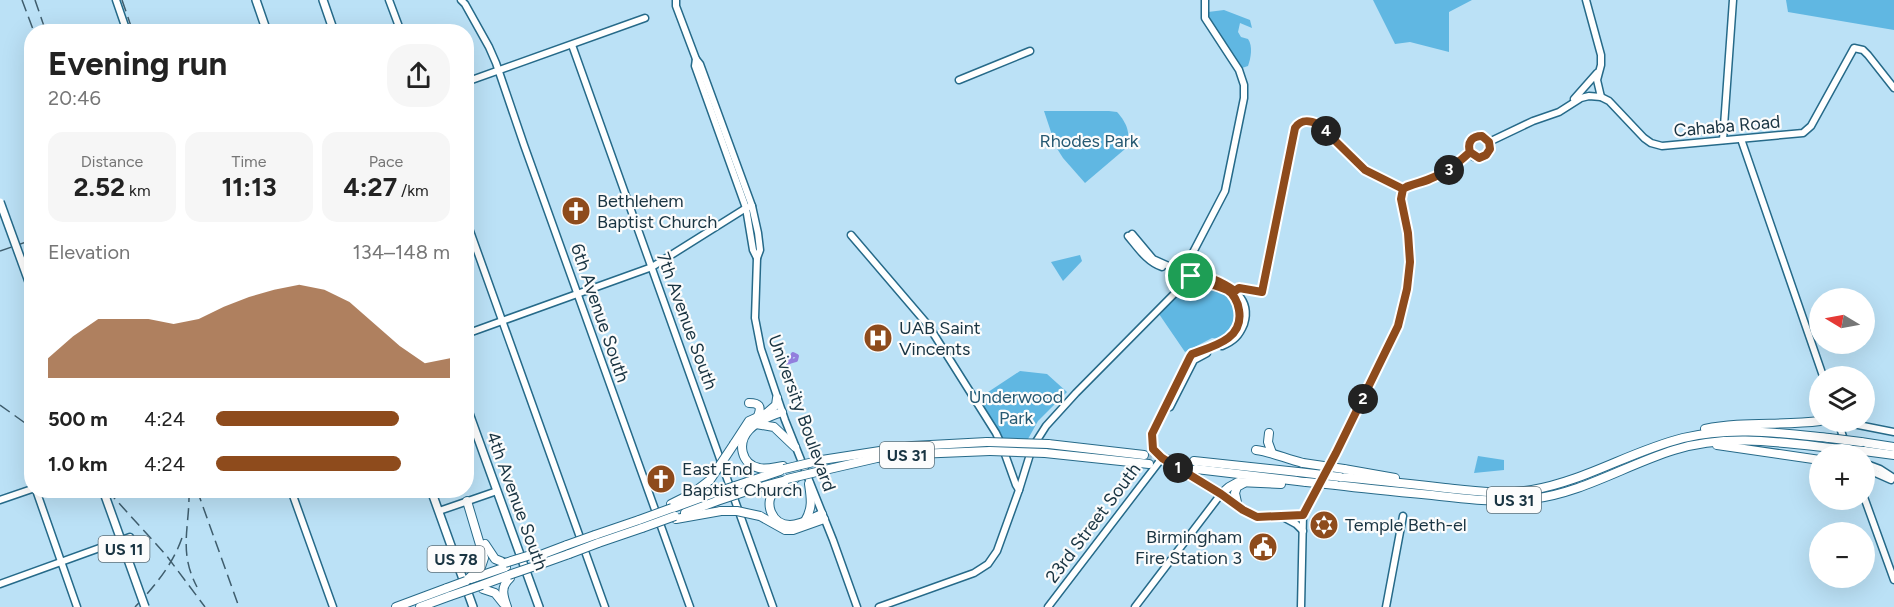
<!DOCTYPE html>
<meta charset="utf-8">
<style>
body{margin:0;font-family:Figtree,sans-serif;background:#f6f6f6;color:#222;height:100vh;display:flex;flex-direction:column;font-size:22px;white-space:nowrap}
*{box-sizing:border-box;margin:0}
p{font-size:20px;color:#767676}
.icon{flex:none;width:33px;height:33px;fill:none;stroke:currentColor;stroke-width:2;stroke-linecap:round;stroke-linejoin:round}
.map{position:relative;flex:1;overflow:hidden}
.side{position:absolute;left:24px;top:24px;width:450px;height:474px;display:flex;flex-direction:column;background:#fff;border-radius:24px;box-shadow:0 6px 24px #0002}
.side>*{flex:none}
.needle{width:39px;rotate:280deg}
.tools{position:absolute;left:1809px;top:288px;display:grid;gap:12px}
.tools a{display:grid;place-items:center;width:66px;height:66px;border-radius:50%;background:#fff;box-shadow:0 6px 24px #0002;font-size:30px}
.pin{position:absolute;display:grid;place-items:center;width:51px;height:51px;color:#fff;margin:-26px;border:3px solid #fff;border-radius:50%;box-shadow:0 2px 6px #0007}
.km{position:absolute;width:30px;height:30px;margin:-15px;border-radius:50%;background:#222;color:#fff;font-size:16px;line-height:30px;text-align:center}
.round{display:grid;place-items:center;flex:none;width:63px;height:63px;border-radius:24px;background:#f6f6f6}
.head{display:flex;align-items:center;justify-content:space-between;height:102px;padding:0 24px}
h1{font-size:33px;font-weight:700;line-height:45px}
.figures{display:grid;grid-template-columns:repeat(3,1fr);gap:9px;height:102px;padding:6px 24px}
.figures div{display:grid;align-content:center;border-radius:15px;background:#f6f6f6;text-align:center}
.figures b{font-size:26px;font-weight:700}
.figures small{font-size:16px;font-weight:400}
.figures p{font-size:16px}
.chart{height:168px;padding:12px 24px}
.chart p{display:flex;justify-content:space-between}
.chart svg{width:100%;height:108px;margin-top:6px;fill:#8e4b1c;opacity:.7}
ul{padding:0 24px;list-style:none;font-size:20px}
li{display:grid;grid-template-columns:96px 72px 1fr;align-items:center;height:45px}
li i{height:15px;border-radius:8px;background:#8e4b1c}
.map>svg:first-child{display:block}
.green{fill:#60b7e2}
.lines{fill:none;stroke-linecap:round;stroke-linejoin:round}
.canal{stroke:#927edd;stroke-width:4}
.highway-tunnel{stroke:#9bbed2;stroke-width:8;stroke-dasharray:8 4;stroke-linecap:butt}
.secondary-casing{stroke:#266a89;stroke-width:9}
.primary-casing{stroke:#266a89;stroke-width:10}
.highway-casing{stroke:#266a89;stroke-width:10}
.secondary{stroke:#fff;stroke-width:6}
.primary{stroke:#fff;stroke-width:7}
.highway{stroke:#fff;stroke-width:8}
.rail{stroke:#3f5d6d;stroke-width:1.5;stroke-dasharray:12 6;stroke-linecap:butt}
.primary-bridge-casing{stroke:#266a89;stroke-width:10;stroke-linecap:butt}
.highway-bridge-casing{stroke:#266a89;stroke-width:10;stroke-linecap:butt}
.primary-bridge{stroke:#fff;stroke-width:7}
.highway-bridge{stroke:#fff;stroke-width:8}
.route-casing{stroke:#fff;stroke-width:12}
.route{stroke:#8e4b1c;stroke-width:8}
.labels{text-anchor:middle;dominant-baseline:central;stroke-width:4.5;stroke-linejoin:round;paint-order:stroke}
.shield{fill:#fcfcfc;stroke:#5d707a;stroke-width:1.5}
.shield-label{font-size:16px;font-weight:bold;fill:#193442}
.street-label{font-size:18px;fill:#193442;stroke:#fcfcfc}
.park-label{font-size:18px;fill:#275a73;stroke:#fcfcfc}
.poi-label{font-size:18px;fill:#193442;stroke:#fcfcfc;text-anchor:start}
</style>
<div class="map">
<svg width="1894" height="607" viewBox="0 0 1894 607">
<rect width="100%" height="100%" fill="#bbe1f6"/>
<g class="green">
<path d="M1373 0H1472L1449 12V52L1410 42 1395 44Z"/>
<path d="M1786 0H1894V30L1788 12Z"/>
<path d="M1224 10 1250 20 1252 28 1240 23 1238 32 1241 37 1248 39C1253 46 1251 58 1248 66L1239 69 1211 24 1208 12Z"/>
<path d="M1044 111H1109L1117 112C1127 123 1132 135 1125 149L1085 183 1063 158 1056 147Z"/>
<path d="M1080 255 1082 261 1063 281 1051 262Z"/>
<path d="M1188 280C1220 293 1254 294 1228 337L1220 339 1212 338 1185 352 1159 314Z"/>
<path d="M1020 371 1047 374 1067 392 1038 421 1028 439 1002 438 979 398Z"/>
<path d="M1478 456 1504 460V470L1474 473Z"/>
</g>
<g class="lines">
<path class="canal" d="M780 360C786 366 790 361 796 360L797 356 793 354 789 361 781 359"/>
<g class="highway-tunnel">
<path d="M1144 455 1194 461"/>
<path d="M1151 464 1196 469"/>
</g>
<g class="secondary-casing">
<g id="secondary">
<path d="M116 0 127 32"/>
<path d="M389 0 401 32"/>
<path d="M461 0 465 4 489 47 496 63 524 145 690 607"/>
<path d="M676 0V6L696 59 695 66 746 208 753 250 757 258"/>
<path d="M1586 0 1601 55V65L1597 80 1601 97"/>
<path d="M572 45 773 607"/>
<path d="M696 59 700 64 752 206 758 233 760 250 757 258 755 318 761 349 785 420 833 540 857 607"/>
<path d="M959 80 1030 51"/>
<path d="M466 82 645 18"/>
<path d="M1574 99 1597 73"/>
<circle cx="1479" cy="147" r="11"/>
<path d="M1741 139 1823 376"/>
<path d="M1723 140 1733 0"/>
<path d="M1489 142 1533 121 1559 112 1581 98 1589 96 1601 97 1609 101 1644 138 1651 143 1662 146 1803 133 1811 126 1854 48 1863 50 1868 55 1894 88"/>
<path d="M466 220 605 607"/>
<path d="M1132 234 1153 259 1191 276 1195 279C1205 283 1217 285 1227 290 1233 294 1238 302 1239 309 1244 339 1214 346 1192 354L1190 357 1152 434 1153 449 1162 458 1221 494 1243 510 1257 517 1303 515"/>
<path d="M851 235 928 325 996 433 1002 446 1016 485 1019 490"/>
<path d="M1128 236C1138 248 1147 262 1162 267"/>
<path d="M1191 276C1198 274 1203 277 1210 279 1231 285 1252 299 1244 324 1239 336 1234 341 1222 346"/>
<path d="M1232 294 1239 287 1262 292 1295 128C1301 119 1309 120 1318 124L1365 170 1403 189"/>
<path d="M466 334 652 267 746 208 752 206"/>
<path d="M1170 407 1194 360 1207 353"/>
<path d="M1838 422 1849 454"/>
<path d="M1843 422 1894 432"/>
<path d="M1864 463 1880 469 1894 478"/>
<path d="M1864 468 1891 480"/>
<path d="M36 490 77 607"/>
<path d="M291 490 333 607"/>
<path d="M1864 497 1894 580"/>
<path d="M0 500 32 489"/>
<path d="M439 511 497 491"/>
<path d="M1285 518 1296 524 1303 531"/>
<path d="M0 584 130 537"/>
<path d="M879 607 974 573 988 564 997 551 1019 490 1032 448 1046 426 1076 393 1176 292 1188 262 1225 191 1244 98V85L1239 70 1205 18V0"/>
<path d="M1048 607 1162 458"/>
<path d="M1135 607 1221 494"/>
<path d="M1301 607 1303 515 1336 453 1391 342 1402 313 1407 289 1410 263 1408 233 1401 195 1403 189 1408 186C1436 178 1448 173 1470 152"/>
<path d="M1386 607 1403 516"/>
</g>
</g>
<g class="primary-casing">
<g id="primary">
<path d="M256 0 267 32"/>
<path d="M323 0 334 32"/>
<path d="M466 405 539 607"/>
<path d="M431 490 473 607"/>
</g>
</g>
<g class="highway-casing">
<g id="highway">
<path d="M749 403C759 403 762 406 758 416"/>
<path d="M769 411 776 405 777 398"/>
<path d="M782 412C770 416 757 421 749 430 737 443 741 464 759 468 767 470 775 467 783 466"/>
<path d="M756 424 774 427 795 447"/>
<path d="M1705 429C1742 421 1781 426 1820 421"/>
<path d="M1269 433 1268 442 1272 453"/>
<path d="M1861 442 1894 447"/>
<path d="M734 444 749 421 771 411"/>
<path d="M1048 444 1144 455"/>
<path d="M1717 445 1820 460"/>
<path d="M1256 450C1272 452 1286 459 1303 463"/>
<path d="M1864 451 1894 455"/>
<path d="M1045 453 1149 464"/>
<path d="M822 460 912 446 987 442"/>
<path d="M1194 461 1298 472"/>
<path d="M1196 469 1306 482"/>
<path d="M1344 469 1395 478"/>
<path d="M825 470 877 458 916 454 990 451"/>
<path d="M1340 477C1375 480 1410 484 1445 488 1473 491 1503 495 1532 490 1585 481 1631 451 1683 438 1731 426 1780 433 1829 438"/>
<path d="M796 478C789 482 781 484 775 490 763 503 772 525 790 525 801 525 812 518 822 514"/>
<path d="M747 482 780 471"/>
<path d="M1336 485C1368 489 1400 492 1432 495 1465 499 1498 503 1532 499 1582 493 1626 465 1674 450 1726 434 1778 442 1832 448"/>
<path d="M750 490 786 480"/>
<path d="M1221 494 1229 487 1238 482 1281 484"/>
<path d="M671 504 693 493 710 480"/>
<path d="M1238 507 1235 493 1237 487 1244 483"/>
<path d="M673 508 714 493"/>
<path d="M685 513 717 501"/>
<path d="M760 516 785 530H793L824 519"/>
<path d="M676 519 721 511"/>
<path d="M805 521C813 508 811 498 809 484"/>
<path d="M595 535 639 520"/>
<path d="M598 543 642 528"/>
<path d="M485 544 495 559 505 563"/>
<path d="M538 556 567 545"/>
<path d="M541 564 569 554"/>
<path d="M471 579 506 567"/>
<path d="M466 581 481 567 484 558 467 501"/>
<path d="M482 585 509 575"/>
<path d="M483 589 495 593 503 603"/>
<path d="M396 607 447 588"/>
<path d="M420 607 450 596"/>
<path d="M507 607C503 596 500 587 510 578"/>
</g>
</g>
<use href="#secondary" class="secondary"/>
<use href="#primary" class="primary"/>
<use href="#highway" class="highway"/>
<g class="rail">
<path d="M22 0 34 32"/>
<path d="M35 0 46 32"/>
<path d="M122 0 133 32"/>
<path d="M0 251 32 240"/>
<path d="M0 405 32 428"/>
<path d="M107 490 166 555 205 607"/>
<path d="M189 490C190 527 178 551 197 587"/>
<path d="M197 490 239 607"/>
<path d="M135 607C155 586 174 563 183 535"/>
</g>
<g class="primary-bridge-casing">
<g id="primary-bridge">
<path d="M0 202 32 290"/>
<path d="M103 490 145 607"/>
</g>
</g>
<g class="highway-bridge-casing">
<g id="highway-bridge">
<path d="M1829 438 1861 442"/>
<path d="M987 442 1048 444"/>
<path d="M1832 448 1864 451"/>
<path d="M990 451 1045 453"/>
<path d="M1303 463 1344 469"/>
<path d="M784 469 822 460"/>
<path d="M1298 472 1340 477"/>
<path d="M787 479 825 470"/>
<path d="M710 480 734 444"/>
<path d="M1306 482 1336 485"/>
<path d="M714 493 747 482"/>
<path d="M717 501 750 490"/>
<path d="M721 511H737L760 516"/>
<path d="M639 520 672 508"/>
<path d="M642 528 675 516"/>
<path d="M567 545 595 535"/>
<path d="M569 554 598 543"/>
<path d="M505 563 537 553"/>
<path d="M509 575 541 564"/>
<path d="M447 588 466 581"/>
<path d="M450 596 482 585"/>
</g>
</g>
<use href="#primary-bridge" class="primary-bridge"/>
<use href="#highway-bridge" class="highway-bridge"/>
</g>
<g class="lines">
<g class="route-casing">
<path id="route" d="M1191 276 1195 279C1205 283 1217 285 1227 290 1233 293 1238 302 1239 310 1244 339 1214 346 1192 354L1190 357 1152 434 1153 449 1162 458 1221 494 1243 510 1257 517 1303 515 1336 453 1398 326 1407 289 1410 262 1408 233 1401 199 1403 189 1408 186C1436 178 1448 172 1470 152L1479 158 1486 155 1490 149 1489 142 1482 136C1472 136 1467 142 1470 152 1457 164 1446 173 1430 179 1421 183 1411 184 1403 189L1365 170 1318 124C1309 120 1301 119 1295 128L1262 292 1239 288 1235 291C1223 283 1206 273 1191 276"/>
</g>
<use href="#route" class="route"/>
</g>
<defs>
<g id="church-disc" transform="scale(1.5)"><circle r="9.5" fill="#8e4b1c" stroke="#fcfcfc"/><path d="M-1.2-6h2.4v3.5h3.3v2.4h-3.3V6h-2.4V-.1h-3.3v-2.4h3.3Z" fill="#fff"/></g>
<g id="hospital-disc" transform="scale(1.5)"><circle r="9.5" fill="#8e4b1c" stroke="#fcfcfc"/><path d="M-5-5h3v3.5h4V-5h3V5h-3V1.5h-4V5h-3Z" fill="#fff"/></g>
<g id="synagogue-disc" transform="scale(1.5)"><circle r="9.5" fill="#8e4b1c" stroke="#fcfcfc"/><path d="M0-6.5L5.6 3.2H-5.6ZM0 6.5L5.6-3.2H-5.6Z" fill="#fff"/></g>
<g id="civic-disc" transform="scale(1.5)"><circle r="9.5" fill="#8e4b1c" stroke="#fcfcfc"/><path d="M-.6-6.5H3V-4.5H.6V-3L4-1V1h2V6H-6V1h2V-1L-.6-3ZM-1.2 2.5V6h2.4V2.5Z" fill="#fff"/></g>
</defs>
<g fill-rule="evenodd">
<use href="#church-disc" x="576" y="211"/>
<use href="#hospital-disc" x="878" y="338"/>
<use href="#church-disc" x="661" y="479"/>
<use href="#synagogue-disc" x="1324" y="525"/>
<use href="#civic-disc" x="1263" y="547"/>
</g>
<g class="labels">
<g class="shield">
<rect x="880" y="442" width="54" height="26" rx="4.5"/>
<rect x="1487" y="487" width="54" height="26" rx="4.5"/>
<rect x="98.5" y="536" width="51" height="26" rx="4.5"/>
<rect x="427.5" y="546" width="57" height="26" rx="4.5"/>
</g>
<g class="shield-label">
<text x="907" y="455">US 31</text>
<text x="1514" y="500">US 31</text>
<text x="124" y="549">US 11</text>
<text x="456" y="559">US 78</text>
</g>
<g class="street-label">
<text transform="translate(1727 126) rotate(-5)">Cahaba Road</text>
<text transform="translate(600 313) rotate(71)">6th Avenue South</text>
<text transform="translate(687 321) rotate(70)">7th Avenue South</text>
<text transform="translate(802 413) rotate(70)">University Boulevard</text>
<text transform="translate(517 501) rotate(70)">4th Avenue South</text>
<text transform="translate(1093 523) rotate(-53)">23rd Street South</text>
</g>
<g class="park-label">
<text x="1089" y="141">Rhodes Park</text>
<text x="1016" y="397">Underwood<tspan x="1016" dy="21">Park</tspan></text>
</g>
<g class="poi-label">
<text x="597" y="201">Bethlehem<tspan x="597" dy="21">Baptist Church</tspan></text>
<text x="899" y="328">UAB Saint<tspan x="899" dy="21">Vincents</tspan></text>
<text x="682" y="469">East End<tspan x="682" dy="21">Baptist Church</tspan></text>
<text x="1345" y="525">Temple Beth-el</text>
<text x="1242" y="537" text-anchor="end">Birmingham<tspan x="1242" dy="21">Fire Station 3</tspan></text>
</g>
</g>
</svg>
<div class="tools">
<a><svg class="needle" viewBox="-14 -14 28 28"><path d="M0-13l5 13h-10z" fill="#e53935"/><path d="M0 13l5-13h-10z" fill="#767676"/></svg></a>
<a><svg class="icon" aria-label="layers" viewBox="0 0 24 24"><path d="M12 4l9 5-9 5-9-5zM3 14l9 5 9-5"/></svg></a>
<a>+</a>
<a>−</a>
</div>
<div class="pin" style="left:1191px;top:276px;background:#1e9e55"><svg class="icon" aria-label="arrive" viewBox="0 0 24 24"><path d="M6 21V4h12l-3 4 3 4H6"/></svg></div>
<b class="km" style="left:1178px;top:468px">1</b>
<b class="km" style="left:1363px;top:399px">2</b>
<b class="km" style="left:1449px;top:170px">3</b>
<b class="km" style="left:1326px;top:131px">4</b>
<section class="side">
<div class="head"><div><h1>Evening run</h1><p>20:46</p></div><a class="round"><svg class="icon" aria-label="share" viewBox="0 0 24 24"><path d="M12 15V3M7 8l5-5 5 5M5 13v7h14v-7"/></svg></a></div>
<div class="figures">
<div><p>Distance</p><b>2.52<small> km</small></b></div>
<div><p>Time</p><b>11:13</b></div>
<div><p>Pace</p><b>4:27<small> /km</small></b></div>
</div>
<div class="chart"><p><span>Elevation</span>134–148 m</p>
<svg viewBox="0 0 160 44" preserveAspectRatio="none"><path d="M0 44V36L10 27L20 20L30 20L40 20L50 22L60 20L70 15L80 11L90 8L100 6L110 8L120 13L130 22L140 31L150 38L160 36V44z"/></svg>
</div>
<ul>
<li><b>500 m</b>4:24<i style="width:78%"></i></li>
<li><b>1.0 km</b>4:24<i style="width:79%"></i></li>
</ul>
</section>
</div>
